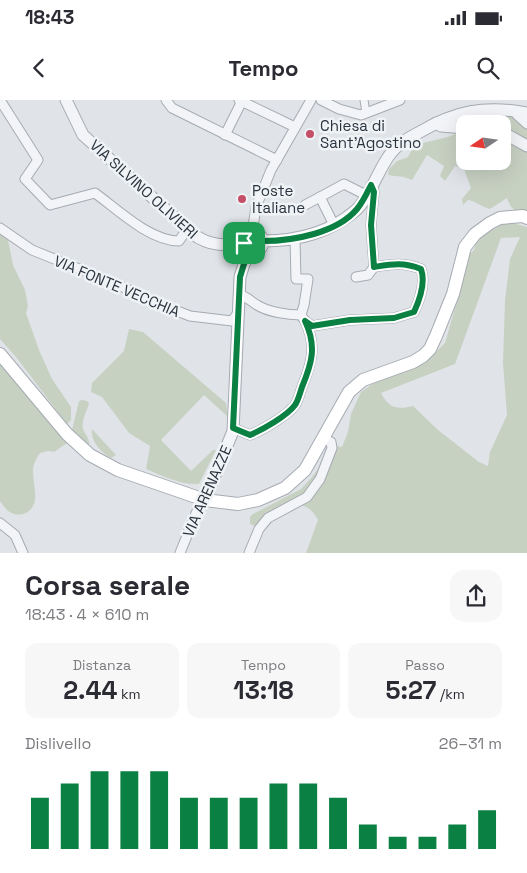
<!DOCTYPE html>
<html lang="it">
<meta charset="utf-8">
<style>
body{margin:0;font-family:"Space Grotesk",sans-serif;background:#f7f7f7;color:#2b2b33;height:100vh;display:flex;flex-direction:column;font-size:19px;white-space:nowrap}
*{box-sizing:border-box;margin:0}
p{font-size:16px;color:#7c7c81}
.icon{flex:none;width:28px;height:28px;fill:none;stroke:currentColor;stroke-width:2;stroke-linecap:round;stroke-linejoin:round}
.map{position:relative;height:453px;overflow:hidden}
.side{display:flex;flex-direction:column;background:#fff;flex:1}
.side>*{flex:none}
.needle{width:32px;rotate:257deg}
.tools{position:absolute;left:456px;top:15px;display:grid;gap:10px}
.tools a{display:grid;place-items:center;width:55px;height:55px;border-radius:10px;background:#fff;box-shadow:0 5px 20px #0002;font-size:25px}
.pin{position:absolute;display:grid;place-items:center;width:42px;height:42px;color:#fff;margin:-21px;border-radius:10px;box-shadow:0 2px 8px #0006}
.round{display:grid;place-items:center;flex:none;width:52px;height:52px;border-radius:15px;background:#f7f7f7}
.summary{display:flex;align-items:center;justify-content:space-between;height:85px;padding:0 25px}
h1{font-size:28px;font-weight:800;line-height:38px}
.stats{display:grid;grid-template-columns:repeat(3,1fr);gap:8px;height:85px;padding:5px 25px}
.stats div{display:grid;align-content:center;border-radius:12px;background:#f7f7f7;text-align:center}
.stats b{font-size:25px;font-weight:800}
.stats small{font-size:14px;font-weight:400}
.stats p{font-size:14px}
.chart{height:140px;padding:10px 25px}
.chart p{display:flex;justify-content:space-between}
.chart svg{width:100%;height:90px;margin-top:5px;stroke:#0b8043;stroke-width:6}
.status{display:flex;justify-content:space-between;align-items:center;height:35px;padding:0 25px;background:#fff;direction:ltr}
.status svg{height:14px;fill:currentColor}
header{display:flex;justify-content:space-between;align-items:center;height:65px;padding:0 25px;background:#fff;font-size:22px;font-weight:800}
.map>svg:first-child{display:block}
.green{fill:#c7d1c2;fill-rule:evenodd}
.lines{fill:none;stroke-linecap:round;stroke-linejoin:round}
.pedestrian-casing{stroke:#a6abb2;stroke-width:9}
.minor-casing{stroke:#a6abb2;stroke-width:11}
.tertiary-casing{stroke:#a6abb2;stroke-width:13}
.secondary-casing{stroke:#a6abb2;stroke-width:14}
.pedestrian{stroke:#f3f4f7;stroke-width:7}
.minor{stroke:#f3f4f7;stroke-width:9}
.tertiary{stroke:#f3f4f7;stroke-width:11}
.secondary{stroke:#fff;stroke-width:12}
.route-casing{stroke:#fff;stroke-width:10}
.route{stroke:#0b8043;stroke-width:6}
.poi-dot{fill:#c44f66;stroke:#f0f3f6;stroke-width:2}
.labels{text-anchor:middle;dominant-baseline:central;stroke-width:5;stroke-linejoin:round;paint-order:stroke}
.poi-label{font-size:15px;fill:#2a333e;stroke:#f0f3f6;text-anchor:start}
.street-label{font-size:15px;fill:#2a333e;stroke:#f0f3f6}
</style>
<div class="status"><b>18:43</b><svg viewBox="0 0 49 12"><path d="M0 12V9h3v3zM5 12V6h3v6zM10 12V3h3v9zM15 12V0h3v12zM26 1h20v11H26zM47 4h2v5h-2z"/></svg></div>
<header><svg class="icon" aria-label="back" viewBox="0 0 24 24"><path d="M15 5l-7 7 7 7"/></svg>Tempo<svg class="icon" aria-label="search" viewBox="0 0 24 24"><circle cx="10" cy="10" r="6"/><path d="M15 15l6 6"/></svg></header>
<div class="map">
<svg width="527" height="453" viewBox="0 0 527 453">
<rect width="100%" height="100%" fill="#e0e4e8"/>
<g class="green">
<path d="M481 12 527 17V40L503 28 502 24 455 22 458 17Z"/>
<path d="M465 30V61H502L503 35 516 46 527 52V116C516 112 511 110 507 98L490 109C482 107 475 101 468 100L463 105 462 99 471 88 464 69 455 66 445 81 440 76 444 66 427 55 412 80C402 75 398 77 388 75L389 69 397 61 408 57 414 45 448 37Z"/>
<path d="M509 122 527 127V453H306L318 420C302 390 279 412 258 424L255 426 250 424V417L253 414 301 389 312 377 335 346 342 347 348 332 351 314 361 292 378 280 425 263 445 243 460 191 463 171 469 155 474 150 476 144 481 137 503 124ZM520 137 510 159 505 200 503 263 507 315 490 352 488 366 479 362 438 330 413 306C397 310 389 308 381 293L455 264 501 138Z"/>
<path d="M0 132 8 140 13 165 25 190 28 206 26 213 39 250 52 279 71 307V320L67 324 16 257 0 239Z"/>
<path d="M129 229 143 232 226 303 228 317 204 295 161 340 191 371 213 350H216L199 384C180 385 163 376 146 369L150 346 129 333 102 297 91 292 92 283 124 251Z"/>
<path d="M0 263 67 343 54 352 48 351 40 353C36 359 33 364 33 371 33 381 36 390 35 400 33 413 19 419 8 411 5 408 2 404 0 401Z"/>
<path d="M82 300 87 301 89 303C87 312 81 320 83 329 85 335 90 338 89 345L72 330 79 301Z"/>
<path d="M92 329 116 355 111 358C101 353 90 340 92 329Z"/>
</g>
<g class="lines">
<g class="pedestrian-casing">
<path id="pedestrian" d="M364 0 366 13"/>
</g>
<g class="minor-casing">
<g id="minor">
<path d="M0 0 38 60 25 79 50 105 95 93C118 110 150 141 179 141L187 129"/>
<path d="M166 0 172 8 277 60"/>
<path d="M239 0 295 27"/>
<path d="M321 0 339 9 361 15 400 0"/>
<path d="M515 11 517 15 527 24"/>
<path d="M225 35 242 1"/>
<path d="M305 105 320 97"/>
<path d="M334 125 320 97 344 84 366 95"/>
<path d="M0 128 32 150 114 183 164 206 190 216 232 221 238 213"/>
<path d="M252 133 256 107 271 70 311 0"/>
<path d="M356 177 368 175 374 167"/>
<path d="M239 195C247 196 250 201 257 205 268 212 288 215 301 215L304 205 308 179H296L295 139"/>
<path d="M301 215 305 221 312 226 350 220 394 218 414 212C420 199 426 183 421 169 403 162 393 164 374 167L371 125 374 92 371 85"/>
<path d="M233 328 250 335C262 330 287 316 295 305 298 301 300 293 302 287 312 262 317 246 305 221"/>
<path d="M0 423 15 435 23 453"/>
<path d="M180 453 199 406 205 400"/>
<path d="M249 453 259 429 268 418 307 397 320 379 332 348 331 342 323 338"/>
</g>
</g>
<g class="tertiary-casing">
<g id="tertiary">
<path d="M66 0 83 35 193 134C209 146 225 146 244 143"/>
<path d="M436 23 441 26 465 28"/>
<path d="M502 32 527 46"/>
<circle cx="254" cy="142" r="9"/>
<path d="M263 141C296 141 329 133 355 111 370 98 378 69 391 53 398 44 408 38 418 33 455 11 485 5 527 13"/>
<path d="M205 400 233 331 240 177 244 164 251 151"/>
</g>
</g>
<g class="secondary-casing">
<path id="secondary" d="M0 254 67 334 90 355 118 370 205 400 238 404 258 400 285 388 305 370 349 292 363 280 413 262 423 256 430 249 436 236 453 194 465 147 475 134 490 123 500 118 523 116 527 118"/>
</g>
<use href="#pedestrian" class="pedestrian"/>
<use href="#minor" class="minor"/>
<use href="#tertiary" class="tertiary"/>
<use href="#secondary" class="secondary"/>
</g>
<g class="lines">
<g class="route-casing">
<path id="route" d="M371 85 374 92 371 125 374 167C393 164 403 162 421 169 426 183 420 199 414 212L394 218 350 220 312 226 305 221C317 246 312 263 302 287 300 293 298 301 295 305 287 316 262 330 250 335L233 328 240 177 244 164 251 152 245 146V138C252 131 260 132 263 141 293 141 337 133 357 109 363 102 367 93 371 85Z"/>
</g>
<use href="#route" class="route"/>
</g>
<g class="poi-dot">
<circle cx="310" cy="34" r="5"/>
<circle cx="242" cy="99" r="5"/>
</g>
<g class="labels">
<g class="poi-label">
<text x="320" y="25">Chiesa di<tspan x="320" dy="17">Sant'Agostino</tspan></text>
<text x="252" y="90">Poste<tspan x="252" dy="17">Italiane</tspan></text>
</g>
<g class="street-label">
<text transform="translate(144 89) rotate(42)">VIA SILVINO OLIVIERI</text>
<text transform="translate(117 186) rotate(23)">VIA FONTE VECCHIA</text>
<text transform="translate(207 391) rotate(-66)">VIA ARENAZZE</text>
</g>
</g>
</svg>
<div class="tools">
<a><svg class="needle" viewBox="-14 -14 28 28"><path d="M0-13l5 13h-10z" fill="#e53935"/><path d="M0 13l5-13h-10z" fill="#7c7c81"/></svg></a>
</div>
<div class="pin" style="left:244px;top:143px;background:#1e9e55"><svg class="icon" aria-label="arrive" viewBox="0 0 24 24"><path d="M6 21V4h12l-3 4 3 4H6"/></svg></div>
</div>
<section class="side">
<div class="summary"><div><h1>Corsa serale</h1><p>18:43 · 4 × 610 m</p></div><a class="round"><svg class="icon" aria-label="share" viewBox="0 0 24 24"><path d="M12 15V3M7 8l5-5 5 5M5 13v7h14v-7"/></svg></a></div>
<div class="stats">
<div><p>Distanza</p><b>2.44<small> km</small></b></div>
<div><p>Tempo</p><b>13:18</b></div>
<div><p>Passo</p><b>5:27<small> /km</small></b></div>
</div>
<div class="chart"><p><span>Dislivello</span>26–31 m</p>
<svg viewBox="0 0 160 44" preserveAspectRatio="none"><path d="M5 44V19M15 44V12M25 44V6M35 44V6M45 44V6M55 44V19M65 44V19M75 44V19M85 44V12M95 44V12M105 44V19M115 44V32M125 44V38M135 44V38M145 44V32M155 44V25"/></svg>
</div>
</section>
